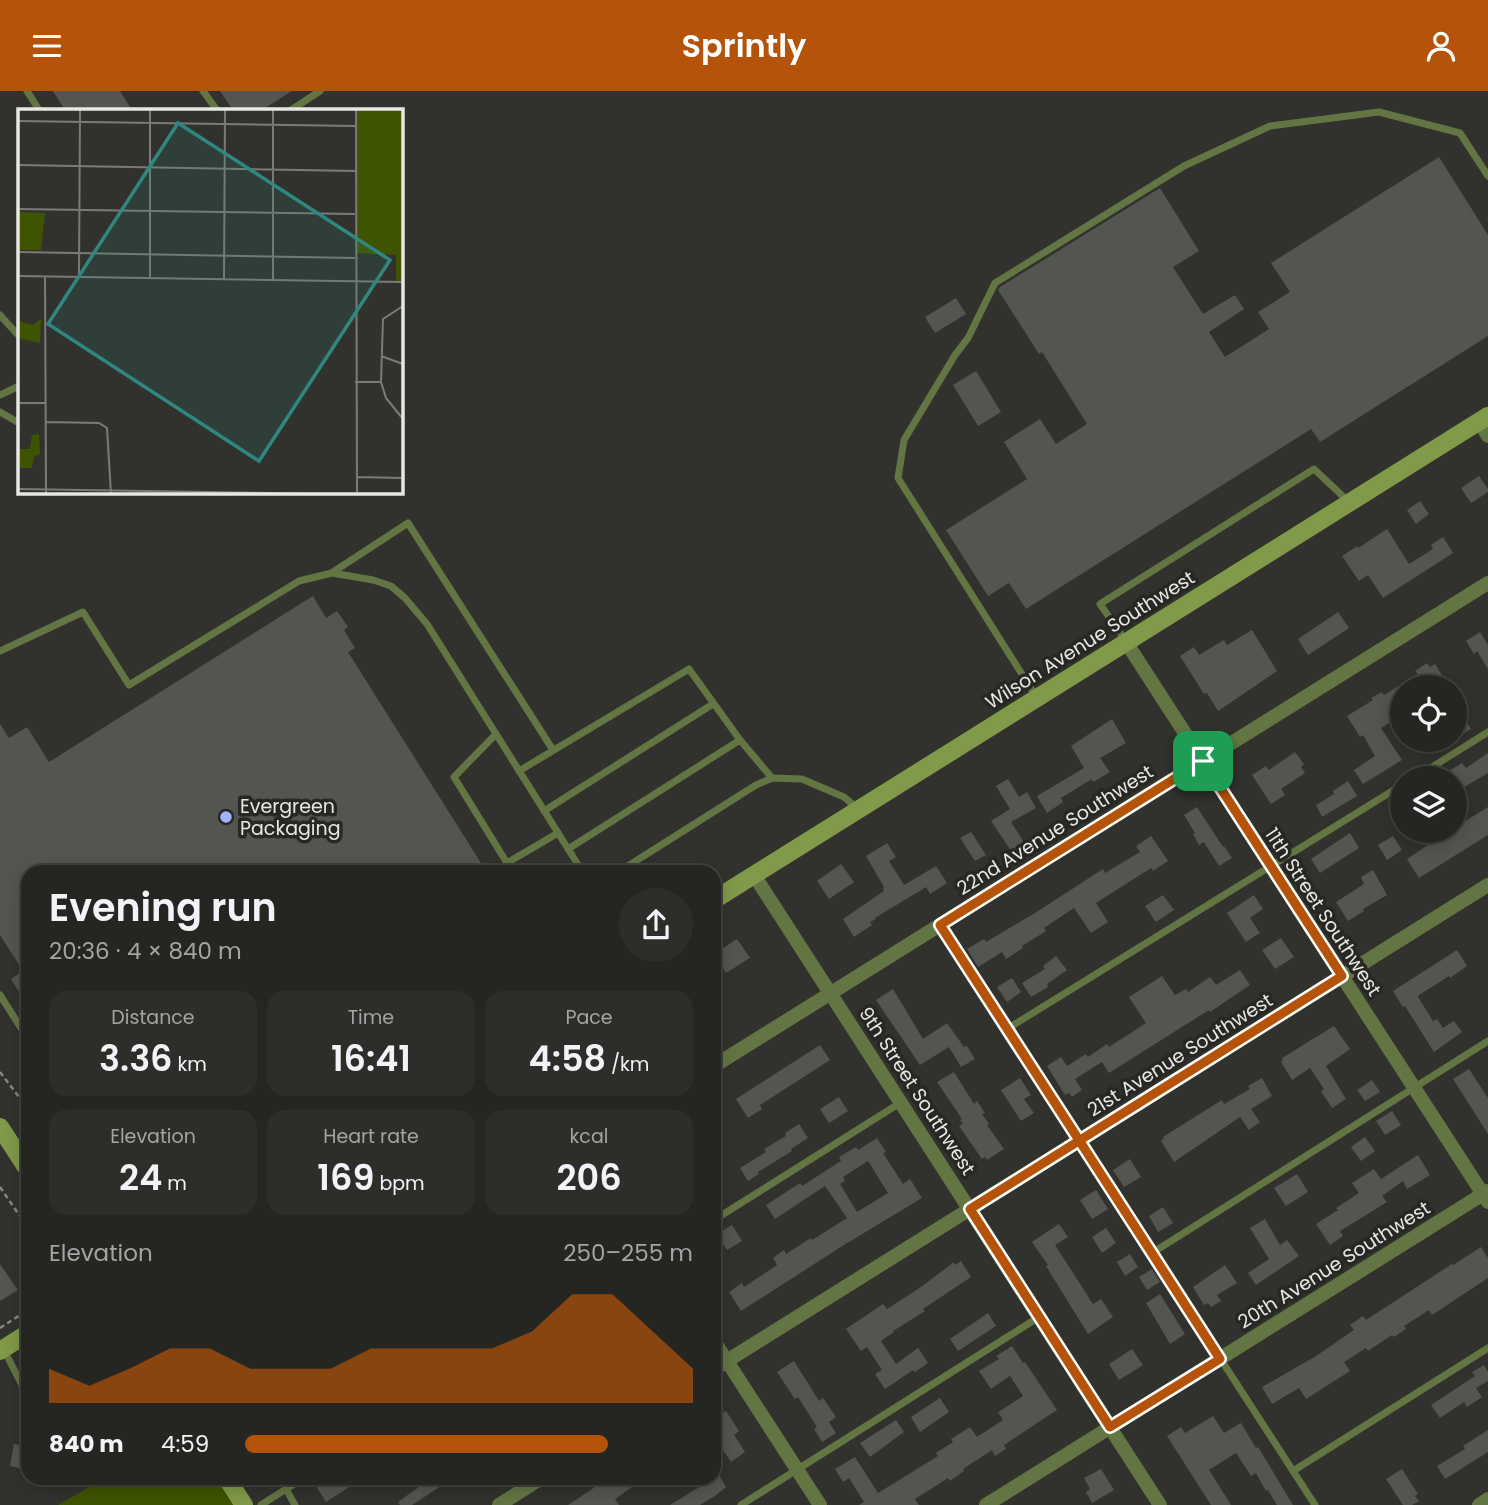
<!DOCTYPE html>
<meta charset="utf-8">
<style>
body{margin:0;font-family:Poppins,sans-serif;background:#2d2e2a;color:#f1f3f6;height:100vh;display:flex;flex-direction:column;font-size:26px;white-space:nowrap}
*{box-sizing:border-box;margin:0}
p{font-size:23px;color:#a3a5a5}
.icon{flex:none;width:38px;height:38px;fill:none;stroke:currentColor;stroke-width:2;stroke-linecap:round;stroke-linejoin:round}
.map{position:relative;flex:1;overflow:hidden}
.side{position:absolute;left:21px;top:774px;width:700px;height:620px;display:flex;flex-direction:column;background:#252622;border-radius:21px;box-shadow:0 4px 18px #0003,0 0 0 2px #424340}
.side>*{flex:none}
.buttons{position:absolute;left:1390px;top:584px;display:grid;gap:14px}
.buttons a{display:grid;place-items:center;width:77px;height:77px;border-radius:50%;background:#252622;box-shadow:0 4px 18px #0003,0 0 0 2px #424340;font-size:35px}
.pin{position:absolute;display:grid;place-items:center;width:60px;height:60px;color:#fff;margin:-30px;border-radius:14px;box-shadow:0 4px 10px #0006}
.round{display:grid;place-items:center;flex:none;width:74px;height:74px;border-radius:37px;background:#2d2e2a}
.overview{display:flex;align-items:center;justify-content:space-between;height:119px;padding:0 28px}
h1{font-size:38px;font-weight:600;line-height:52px}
.stats{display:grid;grid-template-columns:repeat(3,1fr);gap:10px;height:119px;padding:7px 28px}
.stats div{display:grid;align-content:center;border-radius:18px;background:#2d2e2a;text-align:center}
.stats b{font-size:35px;font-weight:600}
.stats small{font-size:19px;font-weight:400}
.stats p{font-size:19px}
.chart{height:196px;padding:14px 28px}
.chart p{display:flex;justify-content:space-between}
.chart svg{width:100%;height:126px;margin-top:7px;fill:#b45309;opacity:.7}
ul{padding:0 28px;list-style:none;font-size:23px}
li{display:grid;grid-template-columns:112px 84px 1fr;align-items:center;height:52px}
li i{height:18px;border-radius:9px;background:#b45309}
header{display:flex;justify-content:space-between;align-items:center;height:91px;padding:0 28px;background:#b45309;color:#fff;font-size:32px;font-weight:600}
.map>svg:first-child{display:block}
.green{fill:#3f5400}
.building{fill:#535550;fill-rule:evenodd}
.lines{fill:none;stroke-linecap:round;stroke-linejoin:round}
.path{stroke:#878884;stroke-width:2.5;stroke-dasharray:5 3.5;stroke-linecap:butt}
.service{stroke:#647544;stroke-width:7}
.minor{stroke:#647544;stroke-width:14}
.secondary{stroke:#809a49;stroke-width:18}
.route-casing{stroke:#fff;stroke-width:14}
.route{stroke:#b45309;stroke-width:9}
.poi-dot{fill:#a2b2fd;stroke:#272824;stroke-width:2.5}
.labels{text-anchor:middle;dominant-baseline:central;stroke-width:7;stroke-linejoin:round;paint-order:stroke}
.street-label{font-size:19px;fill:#e7e8e5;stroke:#272824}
.poi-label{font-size:19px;fill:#e7e8e5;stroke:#272824;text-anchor:start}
.inset-road{fill:none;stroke:#7a7b77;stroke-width:2}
.view{fill:#2f8780;fill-opacity:0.15;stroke:#2f8780;stroke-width:3.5}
.inset-edge{fill:none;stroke:#e7e8e5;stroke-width:3.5}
</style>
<header><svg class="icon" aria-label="menu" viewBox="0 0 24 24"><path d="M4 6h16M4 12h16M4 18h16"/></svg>Sprintly<svg class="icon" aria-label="person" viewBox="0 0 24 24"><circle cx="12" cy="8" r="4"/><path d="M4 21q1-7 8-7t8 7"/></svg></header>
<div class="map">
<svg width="1488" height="1414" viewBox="0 0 1488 1414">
<rect width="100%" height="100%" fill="#31322e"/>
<path class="green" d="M107 1386H226L244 1414H58Z"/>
<g class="building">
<path d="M53 0H120L132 19H65Z"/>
<path d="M220 0H292L262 19H233Z"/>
<path d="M1439 66 1488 144V245L1320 351 1311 338 1026 518 1009 492 988 505 946 439 1027 388 1004 351 1040 328 1056 353 1087 333 1042 261 1039 263 998 199 1000 196 1160 97 1199 160 1173 176 1203 223 1235 204 1244 218 1209 241 1225 266 1269 238 1258 221 1290 201 1271 172Z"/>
<path d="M956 207 966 223 935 242 925 226Z"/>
<path d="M976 280 1001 321 978 335 953 294Z"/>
<path d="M1479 385 1488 398V401L1471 412 1461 397Z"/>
<path d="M1420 410 1429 423 1416 433 1407 419Z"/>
<path d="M1387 438 1409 473 1433 458 1431 454 1443 446 1453 462 1383 507 1368 484 1359 490 1342 465 1357 455 1358 457Z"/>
<path d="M313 505 326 527 337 520 348 536 344 539 355 557 348 561 486 780H28V916L11 888 23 880 0 844V633L9 647 27 636 49 671Z"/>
<path d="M1338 521 1349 537 1308 564 1298 548Z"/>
<path d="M1252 539 1277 580 1218 620 1207 602 1204 603 1180 565 1194 556 1199 564 1224 549 1227 554Z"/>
<path d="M1480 541 1488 554V578L1477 560 1474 563 1466 550Z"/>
<path d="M1427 572 1430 576 1435 573 1450 597H1402V624L1381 637 1402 669 1363 693 1354 679 1375 665 1363 644 1360 646 1347 625 1373 609 1371 607 1382 601 1384 604 1418 583 1415 580Z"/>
<path d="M1454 610 1471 638 1454 648Z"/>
<path d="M1112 628 1126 652 1100 667 1110 681 1093 691 1092 688 1061 707 1063 711 1047 722 1037 705 1084 677 1071 655Z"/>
<path d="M1295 661 1304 673 1301 676 1305 682 1281 698 1285 704 1271 713 1252 684 1266 675 1269 679Z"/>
<path d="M1488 662V682L1454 702V688H1451L1447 681 1462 672 1466 677Z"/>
<path d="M1008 688 1019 706 1027 701 1036 717 1011 731 1025 753 1012 761 991 730 1010 718 996 695Z"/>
<path d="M1348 690 1357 705 1322 726 1316 714 1334 703 1333 700Z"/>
<path d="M1197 716 1223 756 1224 755 1232 767 1219 775 1204 751 1199 754 1193 743 1195 742 1184 724Z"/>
<path d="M1488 716V744L1419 787 1407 768 1449 740H1454V737Z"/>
<path d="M971 741 986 764 975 770 960 747Z"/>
<path d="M1350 742 1359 757 1320 782 1311 768Z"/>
<path d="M1151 745 1168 770 1153 780 1151 777 1096 812 1108 831 1091 842 1074 817 1044 837 1046 840 1022 855 1023 857 1006 868 1002 861 978 876 967 858 984 848 986 851 1035 822 1103 778 1105 782 1140 761 1136 755Z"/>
<path d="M1393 745 1402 759 1387 769 1378 754Z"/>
<path d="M887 752 896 766 889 770 904 794 936 775 947 792 930 803 926 796 875 827 876 828 870 831 872 834 854 846 843 828 884 800 883 797 884 796 866 765Z"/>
<path d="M841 773 854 791 829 808 817 790Z"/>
<path d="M1373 779 1387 804 1363 818 1364 820 1348 830 1336 811 1364 793 1361 786Z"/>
<path d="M1163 804 1174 819 1156 831 1145 815Z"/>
<path d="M1254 804 1263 818 1250 827 1260 842 1246 851 1227 822Z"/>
<path d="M1281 847 1294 866 1275 878 1262 859Z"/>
<path d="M737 848 750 867 726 882 714 863Z"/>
<path d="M1457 859 1467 875 1450 887 1449 885 1419 904 1418 906 1433 930 1437 928 1443 937 1454 930 1462 941 1434 961 1405 915 1403 916 1393 900Z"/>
<path d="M1056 865 1067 879 1047 893 1048 896 1031 906 1022 892 1045 878 1043 875Z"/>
<path d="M1240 879 1250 894 1210 921 1209 919 1109 982 1102 971 1075 988 1082 999 1072 1006 1069 1002 1065 1004 1047 975 1061 966 1067 975 1086 963 1088 966 1107 953 1109 956 1146 932 1129 906 1162 885 1175 904 1186 898 1188 901 1210 886 1216 894Z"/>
<path d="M1012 887 1021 901 1007 911 997 896Z"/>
<path d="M893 898 923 948 947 932 964 956 967 955 975 968 961 976 949 956 920 974 876 909Z"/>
<path d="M1334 935 1350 958 1326 975 1346 1008 1332 1017 1321 1000 1324 998 1310 977 1292 989 1281 971 1283 969 1282 967Z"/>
<path d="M820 954 830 969 760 1014 762 1018 748 1027 736 1008Z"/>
<path d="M1469 978 1488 1007V1043L1453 988Z"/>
<path d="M954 981 974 1013 977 1010 985 1022 982 1023 989 1033 987 1034 1004 1058 987 1069 985 1066 982 1068 959 1035 963 1033 960 1029 962 1028 937 991Z"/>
<path d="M1020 987 1031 1004 1024 1008 1034 1022 1021 1030 1001 999Z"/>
<path d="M1262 987 1272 1005 1251 1018 1260 1031 1249 1039 1240 1026 1174 1071 1161 1050 1164 1047 1163 1046 1222 1009 1224 1013 1250 998 1248 995Z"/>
<path d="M1372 989 1380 1001 1365 1010 1357 999Z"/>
<path d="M839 1006 848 1020 829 1032 820 1018Z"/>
<path d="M1392 1020 1401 1034 1385 1044 1376 1030Z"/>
<path d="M799 1033 808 1047 791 1058 792 1060 758 1081 759 1083 748 1090 740 1077 766 1061 764 1058 786 1045 785 1042Z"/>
<path d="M1365 1046 1375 1060 1361 1070 1351 1056Z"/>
<path d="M877 1047 886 1061 883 1062 903 1093 910 1088 922 1107 844 1154 741 1220 729 1201 742 1192 744 1196 777 1174 773 1167 784 1159 786 1163 811 1147 812 1149 847 1127 825 1095 775 1128 766 1114 800 1092 802 1095 841 1070 839 1066 856 1056 858 1059ZM868 1070 888 1102 857 1121 840 1093 845 1090 843 1086Z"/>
<path d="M1418 1064 1430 1084 1407 1098 1403 1090 1382 1105 1387 1111 1340 1140 1343 1145 1330 1154 1316 1133 1338 1119 1336 1117 1359 1102 1352 1092 1374 1078 1381 1088Z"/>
<path d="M1130 1068 1141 1086 1124 1096 1113 1079Z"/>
<path d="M1297 1083 1308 1101 1286 1115 1274 1097Z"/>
<path d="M1096 1099 1108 1118 1092 1128 1080 1109Z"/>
<path d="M1163 1116 1173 1132 1158 1141 1149 1125Z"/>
<path d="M1265 1128 1280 1154 1287 1149 1299 1165 1256 1194 1248 1182 1269 1168 1250 1137Z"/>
<path d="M1059 1133 1068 1146 1055 1154 1093 1213 1101 1208 1113 1226 1088 1243 1046 1175 1048 1174 1032 1151Z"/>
<path d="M732 1134 742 1150 727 1159 717 1143Z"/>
<path d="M1106 1137 1116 1152 1102 1162 1092 1146Z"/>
<path d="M1481 1156 1488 1167V1187L1432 1224 1429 1219 1404 1235 1406 1238 1394 1246 1392 1244 1368 1260 1366 1257 1344 1271 1350 1280 1306 1308 1299 1297 1272 1313 1262 1296 1316 1265 1354 1239 1350 1234 1363 1225 1366 1229 1452 1173 1453 1174Z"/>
<path d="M1130 1163 1138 1176 1125 1185 1117 1171Z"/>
<path d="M961 1170 971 1186 923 1218 925 1220 893 1240 894 1241 881 1250 896 1273 918 1257 928 1272 915 1281 913 1279 885 1298 875 1283 882 1279 867 1256 861 1260 846 1238 883 1213 887 1218 921 1196 954 1171 955 1174Z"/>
<path d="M0 1173 18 1199 0 1210Z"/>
<path d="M1225 1174 1237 1192 1217 1204 1221 1210 1211 1216 1208 1212 1204 1214 1193 1196Z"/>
<path d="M1152 1178 1160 1191 1147 1199 1139 1186Z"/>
<path d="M1160 1203 1185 1243 1170 1253 1146 1212Z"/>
<path d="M988 1222 996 1235 958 1260 950 1248Z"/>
<path d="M1012 1255 1023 1272 1025 1271 1057 1319 1004 1354 1006 1358 995 1365 992 1359 963 1378 964 1380 950 1390 948 1387 915 1408 919 1414H859L864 1411 849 1387 843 1391 835 1378 855 1366 878 1402 938 1365 936 1362 953 1351 951 1348 970 1336 977 1346 1003 1329 998 1321 1023 1305 1010 1285 991 1298 979 1280 999 1268 996 1265Z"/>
<path d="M1132 1258 1143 1274 1119 1289 1109 1273Z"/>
<path d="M794 1270 819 1310 823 1307 836 1326 829 1331 836 1342 822 1351 814 1338 817 1336 798 1306 795 1308 777 1281Z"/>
<path d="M1484 1274 1488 1281V1290L1476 1297 1482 1306 1467 1316 1464 1311 1440 1327 1431 1314 1475 1285 1472 1281Z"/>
<path d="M940 1307 949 1321 920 1341 911 1326Z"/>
<path d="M726 1320 739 1340 734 1344 745 1361 731 1371 714 1346V1328Z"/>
<path d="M1213 1325 1224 1342 1241 1332 1256 1357 1258 1356 1269 1374 1293 1414H1277L1268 1399 1266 1400 1256 1382 1251 1385 1236 1362 1209 1379 1231 1414H1211L1167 1345 1181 1336 1185 1342Z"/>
<path d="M896 1329 904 1341 870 1366 860 1352Z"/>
<path d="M1488 1339V1361L1445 1388 1437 1375 1465 1358 1463 1355Z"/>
<path d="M14 1353 28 1356V1379L10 1375Z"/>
<path d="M1101 1378 1114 1399 1092 1412 1086 1401 1090 1398 1084 1387Z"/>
<path d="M1402 1378 1418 1403 1415 1405 1419 1410 1412 1414H1403L1386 1388Z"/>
<path d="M719 1384 726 1396 715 1405 700 1414H670Z"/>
<path d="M329 1386H365L326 1411 316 1395Z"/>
<path d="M424 1386H455L412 1414H400L398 1411 419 1396 416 1391Z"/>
<path d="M619 1386H646L615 1408 619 1414H568L607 1388 610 1392Z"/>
</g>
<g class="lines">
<g class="path">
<path d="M0 981 28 1018"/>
<path d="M0 1096 28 1137"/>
<path d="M0 1237 28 1219"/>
</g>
<g class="service">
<path d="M27 0 39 19"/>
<path d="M203 0 217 19"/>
<path d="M291 19 320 0"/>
<path d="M0 224 19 245"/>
<path d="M0 304 19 295"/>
<path d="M0 321 19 332"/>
<path d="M333 481 408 432 553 659"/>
<path d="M1125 549 1100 513 1314 378 1349 411"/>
<path d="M0 560 83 521 129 594 299 490 332 482 373 489 391 495 405 507 427 533 582 780"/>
<path d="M1037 607 898 387 904 349 955 264 968 247 995 192 1184 75 1270 35 1379 21 1460 42 1488 85"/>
<path d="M496 643 454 686 507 772 558 742"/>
<path d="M519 680 689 578 740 649 772 687"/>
<path d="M1413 688 1488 641"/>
<path d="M544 720 713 613"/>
<path d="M568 758 740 649"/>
<path d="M620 780 756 694 772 687 802 688 844 706 858 718"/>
<path d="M940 834 1315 1414"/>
<path d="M0 904 28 948"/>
<path d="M1007 938 1402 694"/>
<path d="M714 1129 900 1012"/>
<path d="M1152 1162 1488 950"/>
<path d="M4 1259 22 1294 24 1312 28 1315"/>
<path d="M1293 1380 1488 1257"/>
<path d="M232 1394 249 1386"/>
<path d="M286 1398 295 1414"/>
<path d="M261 1414 305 1386"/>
<path d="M741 1414 1039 1226"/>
</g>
<g class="minor">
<path d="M1479 331 1488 345"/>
<path d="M1126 551 1488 1111"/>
<path d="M754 784 1160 1414"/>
<path d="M714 975 1488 492"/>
<path d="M714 1250 820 1414"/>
<path d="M714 1278 1488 794"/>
<path d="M499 1414 543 1386"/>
<path d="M986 1414 1488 1100"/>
<path d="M1479 1414 1488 1408"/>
</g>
<g class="secondary">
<path d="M714 809 1488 325"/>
<path d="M0 1036 28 1079"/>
<path d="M0 1260 28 1242"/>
<path d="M226 1386 244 1414"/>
</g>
</g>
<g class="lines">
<g class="route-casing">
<path id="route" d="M1203 670 1342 885C1218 963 1094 1040 970 1118L1110 1336 1220 1268C1127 1123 1033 978 940 834L1203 670"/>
</g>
<use href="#route" class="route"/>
</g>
<circle class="poi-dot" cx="226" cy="726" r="7"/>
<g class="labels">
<g class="street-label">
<text transform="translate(1090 549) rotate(-32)">Wilson Avenue Southwest</text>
<text transform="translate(1055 739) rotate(-32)">22nd Avenue Southwest</text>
<text transform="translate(1323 821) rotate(57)">11th Street Southwest</text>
<text transform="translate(1180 964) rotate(-32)">21st Avenue Southwest</text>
<text transform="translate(917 1000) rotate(57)">9th Street Southwest</text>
<text transform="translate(1334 1174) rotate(-32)">20th Avenue Southwest</text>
</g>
<g class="poi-label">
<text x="240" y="715">Evergreen<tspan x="240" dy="22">Packaging</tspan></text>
</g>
</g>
<g transform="translate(18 18)">
<rect width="385" height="385" fill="#31322e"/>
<path d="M338 0H385V173H378V146L337 144ZM0 103 27 104 23 141H0ZM23 210 22 234 0 229V212L15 216ZM21 325 22 346 16 347 14 359H0V340H12L14 326Z" fill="#3f5400"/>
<path class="inset-road" d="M338 0 339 385M0 12 338 17M0 56 338 62M0 100 337 105M0 143 337 149M0 167 385 173M27 168 28 385M61 168 62 0M132 170V0M206 171 207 0M255 171V0M385 197 365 210 363 273 368 289 385 310M363 247 385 255M337 273H363M0 294H28M28 313 81 314 89 319 93 385M339 368 385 369M0 380 308 385"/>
<path class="view" d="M160 14 372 151 241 352 30 215Z"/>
<rect width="385" height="385" class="inset-edge"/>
</g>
</svg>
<div class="buttons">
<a><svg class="icon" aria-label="locate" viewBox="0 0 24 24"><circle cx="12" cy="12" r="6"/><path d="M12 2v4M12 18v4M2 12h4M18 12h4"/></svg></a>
<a><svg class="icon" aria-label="layers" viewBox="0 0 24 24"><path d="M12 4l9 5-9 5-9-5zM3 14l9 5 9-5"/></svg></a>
</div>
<div class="pin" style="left:1203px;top:670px;background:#1e9e55"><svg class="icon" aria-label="arrive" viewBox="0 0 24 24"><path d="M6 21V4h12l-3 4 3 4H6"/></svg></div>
<section class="side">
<div class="overview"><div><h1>Evening run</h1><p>20:36 · 4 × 840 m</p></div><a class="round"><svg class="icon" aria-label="share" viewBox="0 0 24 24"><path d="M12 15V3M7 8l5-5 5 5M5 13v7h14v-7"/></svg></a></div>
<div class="stats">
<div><p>Distance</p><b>3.36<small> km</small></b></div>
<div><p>Time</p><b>16:41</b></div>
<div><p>Pace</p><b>4:58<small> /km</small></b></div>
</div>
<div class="stats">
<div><p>Elevation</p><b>24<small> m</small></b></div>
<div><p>Heart rate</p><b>169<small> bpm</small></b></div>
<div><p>kcal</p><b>206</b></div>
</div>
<div class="chart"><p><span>Elevation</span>250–255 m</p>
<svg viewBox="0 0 160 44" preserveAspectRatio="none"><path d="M0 44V32L10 38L20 32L30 25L40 25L50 32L60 32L70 32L80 25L90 25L100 25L110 25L120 19L130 6L140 6L150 19L160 32V44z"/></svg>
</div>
<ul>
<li><b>840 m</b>4:59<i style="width:81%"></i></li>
</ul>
</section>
</div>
